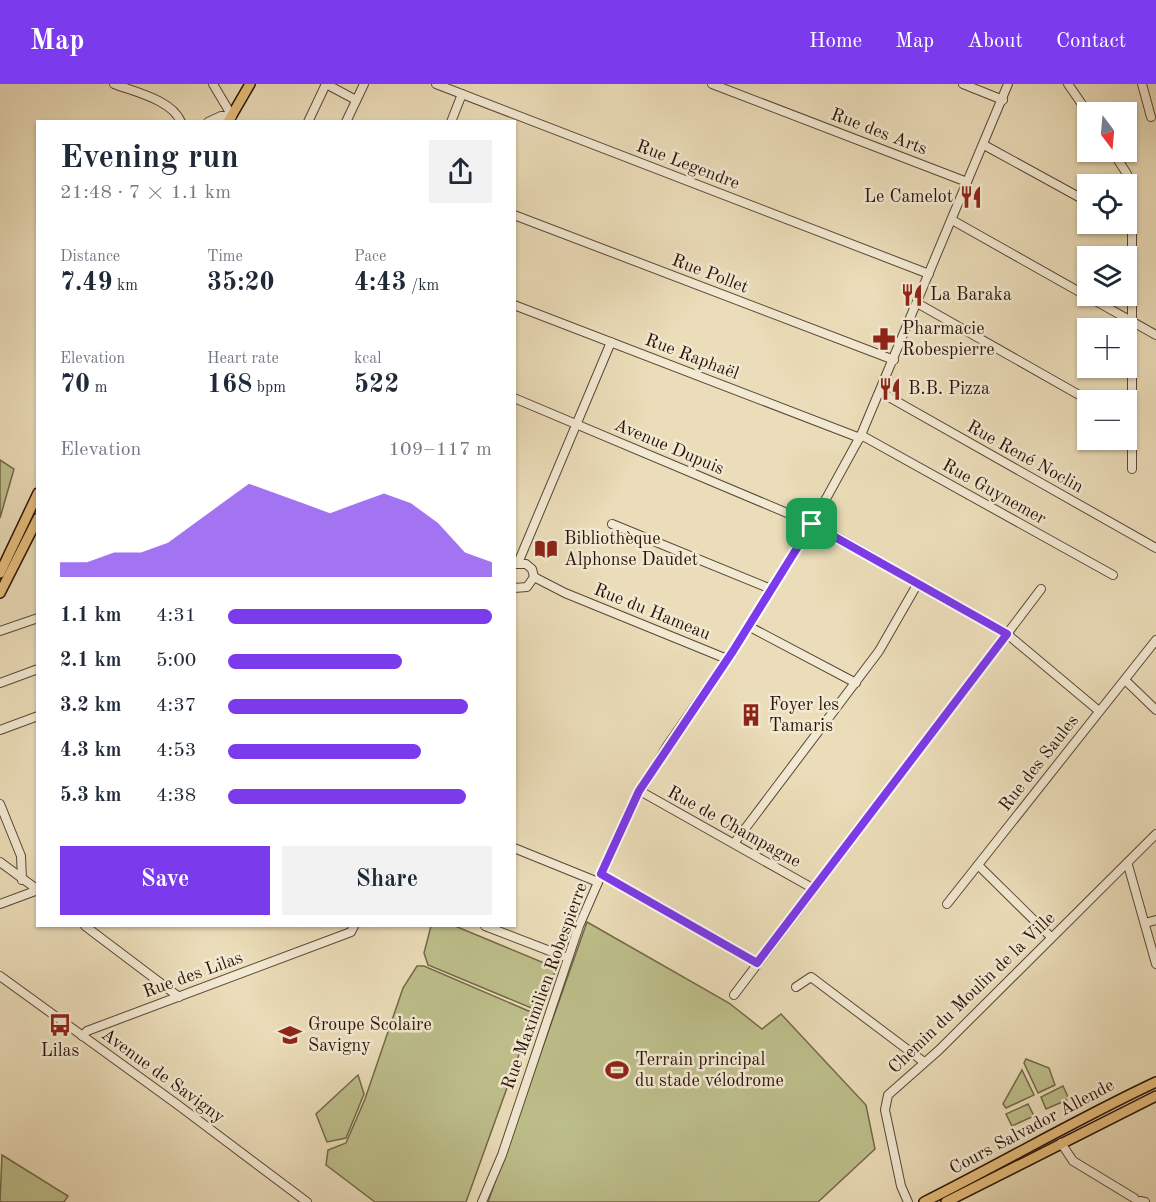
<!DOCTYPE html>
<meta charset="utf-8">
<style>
body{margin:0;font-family:"Old Standard TT",serif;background:#f2f2f3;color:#1f2937;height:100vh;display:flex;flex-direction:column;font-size:22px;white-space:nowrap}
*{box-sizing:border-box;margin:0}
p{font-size:20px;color:#747a83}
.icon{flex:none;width:33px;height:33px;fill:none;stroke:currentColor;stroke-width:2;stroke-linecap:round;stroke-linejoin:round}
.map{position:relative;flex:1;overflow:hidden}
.details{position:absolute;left:36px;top:36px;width:480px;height:807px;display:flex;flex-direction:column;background:#fff;border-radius:0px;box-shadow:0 2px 4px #0004}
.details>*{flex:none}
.needle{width:39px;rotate:164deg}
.fabs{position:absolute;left:1077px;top:18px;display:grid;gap:12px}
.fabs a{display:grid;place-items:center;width:60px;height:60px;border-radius:0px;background:#fff;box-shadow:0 2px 4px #0004;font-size:30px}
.pin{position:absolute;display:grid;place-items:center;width:51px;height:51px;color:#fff;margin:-26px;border-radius:12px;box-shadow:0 3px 9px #0006}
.round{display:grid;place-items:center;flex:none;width:63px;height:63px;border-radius:0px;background:#f2f2f3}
.summary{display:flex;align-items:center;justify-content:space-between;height:102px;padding:0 24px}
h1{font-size:33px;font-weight:800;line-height:45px}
.stats{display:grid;grid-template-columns:repeat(3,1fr);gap:9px;height:102px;padding:6px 24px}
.stats div{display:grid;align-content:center}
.stats b{font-size:26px;font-weight:800}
.stats small{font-size:16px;font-weight:400}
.stats p{font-size:16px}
.chart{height:168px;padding:12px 24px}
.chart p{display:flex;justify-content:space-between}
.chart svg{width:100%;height:108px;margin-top:6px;fill:#7c3aed;opacity:.7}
.primary-button{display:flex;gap:12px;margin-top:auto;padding:12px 24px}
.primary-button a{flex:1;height:69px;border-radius:0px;background:#7c3aed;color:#fff;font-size:24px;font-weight:800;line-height:69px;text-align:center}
.primary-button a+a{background:#f2f2f3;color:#1f2937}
ul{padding:0 24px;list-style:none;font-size:20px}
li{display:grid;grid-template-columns:96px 72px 1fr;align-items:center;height:45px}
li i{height:15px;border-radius:8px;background:#7c3aed}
header{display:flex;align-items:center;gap:36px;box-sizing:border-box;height:84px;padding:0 30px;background:#7c3aed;color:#fff}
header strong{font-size:28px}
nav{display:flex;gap:33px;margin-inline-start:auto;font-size:21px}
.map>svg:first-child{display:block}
.green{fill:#bdbf8b;stroke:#736849;stroke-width:1.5}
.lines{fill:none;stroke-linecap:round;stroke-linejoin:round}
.minor-casing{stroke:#5a4534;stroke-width:10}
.major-casing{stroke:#291207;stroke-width:12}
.minor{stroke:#f2e9d2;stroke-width:8}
.major{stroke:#e6be7c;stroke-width:9}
.route-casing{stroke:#fff;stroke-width:12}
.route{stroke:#7c3aed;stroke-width:8}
.labels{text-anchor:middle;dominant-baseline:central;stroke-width:5;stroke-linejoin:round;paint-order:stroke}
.street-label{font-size:18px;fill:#291207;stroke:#f2e9d2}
.poi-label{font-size:18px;fill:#291207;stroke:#f2e9d2;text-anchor:start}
</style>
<header>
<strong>Map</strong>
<nav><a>Home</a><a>Map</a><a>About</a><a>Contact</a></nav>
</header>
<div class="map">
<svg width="1156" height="1118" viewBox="0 0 1156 1118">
<rect width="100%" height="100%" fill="#ebddb9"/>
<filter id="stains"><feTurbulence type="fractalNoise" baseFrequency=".00333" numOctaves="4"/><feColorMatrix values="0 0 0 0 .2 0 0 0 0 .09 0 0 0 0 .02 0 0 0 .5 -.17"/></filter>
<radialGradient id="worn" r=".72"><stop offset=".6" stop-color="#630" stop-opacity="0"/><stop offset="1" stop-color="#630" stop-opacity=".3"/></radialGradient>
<g class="green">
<path d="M0 376 14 385 0 434Z"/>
<path d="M587 838 729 919 762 945 781 930 866 1021 875 1065 818 1118H488Z"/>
<path d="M431 842H455L556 884 541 928 428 881 424 869Z"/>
<path d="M417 882H424L538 931 537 936 531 937 466 1118H375L326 1081 328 1066 346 1059 365 1015 403 904Z"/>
<path d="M1026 975 1049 984 1055 1001 1038 1009 1024 979Z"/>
<path d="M1022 986 1034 1011 1006 1024 1003 1020Z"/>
<path d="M358 991 364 1010 346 1054 327 1058 316 1030Z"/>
<path d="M1063 1002 1069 1015 1046 1025 1041 1013Z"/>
<path d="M1028 1020 1034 1032 1012 1042 1006 1030Z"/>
<path d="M2 1071 68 1112 64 1118H0Z"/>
</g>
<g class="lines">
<g class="minor-casing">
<g id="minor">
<path d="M114 0C135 8 172 16 181 38"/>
<path d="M213 0 232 32"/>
<path d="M326 0 356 16"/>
<path d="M436 0 929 190"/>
<path d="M712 0 967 98"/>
<path d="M963 0 1003 16"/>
<path d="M1068 0 1088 29"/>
<path d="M1142 0 1151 33"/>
<path d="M208 38 221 32H232"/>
<path d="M308 38 325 2"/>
<path d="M346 38 364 0"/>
<path d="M451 38 462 10"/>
<path d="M984 61 1088 118"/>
<path d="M1113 68 1127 90 1132 105V385"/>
<path d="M514 131 894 276"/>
<path d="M952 136 1156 251"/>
<path d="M917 219 1088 316"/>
<path d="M514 221 860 354"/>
<path d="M880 308 1156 464"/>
<path d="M514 314 818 442 1007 550 1099 627"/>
<path d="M861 351 1113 491"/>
<path d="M612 440 771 505"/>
<path d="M518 479 611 258"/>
<path d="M514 480H526L532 485 534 493 527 503 514 504"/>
<path d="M534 493 565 509 727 575"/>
<path d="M748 542 856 599"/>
<path d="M0 547 38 534"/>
<path d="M1125 596 1156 626"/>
<path d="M0 599 38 585"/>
<path d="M0 646 38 632"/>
<path d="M640 707 814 805"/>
<path d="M0 720 21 772 22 796"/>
<path d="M735 758 879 567 918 499"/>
<path d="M514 764 598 798"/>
<path d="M0 778 38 806"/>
<path d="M978 781 1051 853"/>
<path d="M1128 781 1156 880"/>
<path d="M601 790 757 879"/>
<path d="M0 820 38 806"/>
<path d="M947 820 1156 556"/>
<path d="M1145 839 1156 836"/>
<path d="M85 842 179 913"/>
<path d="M485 842 568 874"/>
<path d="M0 892 178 1021 307 1118"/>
<path d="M796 903 811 893 924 978"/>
<path d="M734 911 1041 505"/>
<path d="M82 952 87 947 351 848 354 842"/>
<path d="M1061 1059 1073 1077 1134 1114"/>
<path d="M1140 1117 1145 1118"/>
<path d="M482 1118 502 1071 579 842 630 725 667 662 733 567 816 433 861 351 1008 0"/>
<path d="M908 1118 901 1102 885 1026 888 1011 939 966 1156 750"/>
</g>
</g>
<g class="major-casing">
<g id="major">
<path d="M228 38 250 0"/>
<path d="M0 489 38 409"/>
<path d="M0 509 38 434"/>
<path d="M924 1118C1002 1079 1077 1035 1156 998"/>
<path d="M946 1118 1156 1012"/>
</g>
</g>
<use href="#minor" class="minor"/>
<use href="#major" class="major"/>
</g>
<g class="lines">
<g class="route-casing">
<path id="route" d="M812 440 1007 550 757 879 601 790 639 707 733 567Z"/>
</g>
<use href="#route" class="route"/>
</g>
<defs>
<g id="restaurant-bare" transform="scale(1.8)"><path d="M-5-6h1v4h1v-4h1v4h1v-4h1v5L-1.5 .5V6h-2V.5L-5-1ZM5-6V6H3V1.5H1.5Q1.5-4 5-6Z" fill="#8f2418" stroke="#f2e9d2" stroke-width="2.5" paint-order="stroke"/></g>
<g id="pharmacy-bare" transform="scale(1.8)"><path d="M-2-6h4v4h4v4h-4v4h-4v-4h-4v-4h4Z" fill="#8f2418" stroke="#f2e9d2" stroke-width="2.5" paint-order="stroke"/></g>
<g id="library-bare" transform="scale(1.8)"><path d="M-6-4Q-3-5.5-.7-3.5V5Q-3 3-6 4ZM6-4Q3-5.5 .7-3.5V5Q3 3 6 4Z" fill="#8f2418" stroke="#f2e9d2" stroke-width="2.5" paint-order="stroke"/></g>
<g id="building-bare" transform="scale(1.8)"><path d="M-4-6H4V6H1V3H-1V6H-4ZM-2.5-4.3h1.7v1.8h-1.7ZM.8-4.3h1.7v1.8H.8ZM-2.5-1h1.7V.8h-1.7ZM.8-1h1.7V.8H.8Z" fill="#8f2418" stroke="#f2e9d2" stroke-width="2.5" paint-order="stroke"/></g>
<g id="bus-bare" transform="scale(1.8)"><path d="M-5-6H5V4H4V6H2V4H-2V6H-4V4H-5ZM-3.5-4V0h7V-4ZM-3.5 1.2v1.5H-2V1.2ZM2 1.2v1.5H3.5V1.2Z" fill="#8f2418" stroke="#f2e9d2" stroke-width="2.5" paint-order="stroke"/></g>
<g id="school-bare" transform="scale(1.8)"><path d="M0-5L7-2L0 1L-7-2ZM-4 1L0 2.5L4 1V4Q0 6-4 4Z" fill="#8f2418" stroke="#f2e9d2" stroke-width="2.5" paint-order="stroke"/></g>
<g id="stadium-bare" transform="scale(1.8)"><path d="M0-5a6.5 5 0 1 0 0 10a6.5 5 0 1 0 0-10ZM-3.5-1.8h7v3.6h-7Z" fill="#8f2418" stroke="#f2e9d2" stroke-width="2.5" paint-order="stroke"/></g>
</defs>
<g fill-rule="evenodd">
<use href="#restaurant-bare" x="971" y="113"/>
<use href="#restaurant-bare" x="912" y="211"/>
<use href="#pharmacy-bare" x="884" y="255"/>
<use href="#restaurant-bare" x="890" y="305"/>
<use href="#library-bare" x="546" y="465"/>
<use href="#building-bare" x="751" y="631"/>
<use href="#bus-bare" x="60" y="941"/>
<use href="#school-bare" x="290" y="951"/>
<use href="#stadium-bare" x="617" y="986"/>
</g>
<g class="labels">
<g class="street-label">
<text transform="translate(879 48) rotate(21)">Rue des Arts</text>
<text transform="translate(688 81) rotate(21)">Rue Legendre</text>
<text transform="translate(710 190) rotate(21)">Rue Pollet</text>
<text transform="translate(692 273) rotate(21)">Rue Raphaël</text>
<text transform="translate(669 363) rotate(23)">Avenue Dupuis</text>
<text transform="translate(1025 373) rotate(29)">Rue René Noclin</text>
<text transform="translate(994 408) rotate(29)">Rue Guynemer</text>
<text transform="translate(652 528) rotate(22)">Rue du Hameau</text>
<text transform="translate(1039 679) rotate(-52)">Rue des Saules</text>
<text transform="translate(734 743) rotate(29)">Rue de Champagne</text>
<text transform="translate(193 891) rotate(-20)">Rue des Lilas</text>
<text transform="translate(545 902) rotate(-70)">Rue Maximilien Robespierre</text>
<text transform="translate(972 909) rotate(-44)">Chemin du Moulin de la Ville</text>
<text transform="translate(163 992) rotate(36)">Avenue de Savigny</text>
<text transform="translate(1032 1043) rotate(-28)">Cours Salvador Allende</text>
</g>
<g class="poi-label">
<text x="953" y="113" text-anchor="end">Le Camelot</text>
<text x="930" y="211">La Baraka</text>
<text x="902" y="245">Pharmacie<tspan x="902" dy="21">Robespierre</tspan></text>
<text x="908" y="305">B.B. Pizza</text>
<text x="564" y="455">Bibliothèque<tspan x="564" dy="21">Alphonse Daudet</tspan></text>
<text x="769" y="621">Foyer les<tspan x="769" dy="21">Tamaris</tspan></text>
<text x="308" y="941">Groupe Scolaire<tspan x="308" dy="21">Savigny</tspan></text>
<text x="60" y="967" text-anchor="middle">Lilas</text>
<text x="635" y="976">Terrain principal<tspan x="635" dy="21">du stade vélodrome</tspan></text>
</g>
</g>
<rect width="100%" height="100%" filter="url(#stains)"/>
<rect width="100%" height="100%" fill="url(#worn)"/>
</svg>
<div class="fabs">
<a><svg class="needle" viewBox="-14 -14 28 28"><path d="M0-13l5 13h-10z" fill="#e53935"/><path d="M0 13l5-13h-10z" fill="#747a83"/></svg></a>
<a><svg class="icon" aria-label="locate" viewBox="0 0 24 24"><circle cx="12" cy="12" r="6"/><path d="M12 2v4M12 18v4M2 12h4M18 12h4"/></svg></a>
<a><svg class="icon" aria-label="layers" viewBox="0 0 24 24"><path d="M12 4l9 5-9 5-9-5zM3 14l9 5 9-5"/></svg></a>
<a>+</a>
<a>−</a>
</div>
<div class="pin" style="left:812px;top:440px;background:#1e9e55"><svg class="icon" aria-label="arrive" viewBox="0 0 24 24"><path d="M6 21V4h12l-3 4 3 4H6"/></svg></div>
<section class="details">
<div class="summary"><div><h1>Evening run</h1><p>21:48 · 7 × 1.1 km</p></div><a class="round"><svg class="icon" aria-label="share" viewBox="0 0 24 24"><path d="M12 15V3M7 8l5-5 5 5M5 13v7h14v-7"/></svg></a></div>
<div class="stats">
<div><p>Distance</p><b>7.49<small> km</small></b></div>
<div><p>Time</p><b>35:20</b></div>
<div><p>Pace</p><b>4:43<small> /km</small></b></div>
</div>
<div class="stats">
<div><p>Elevation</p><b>70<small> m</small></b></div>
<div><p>Heart rate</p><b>168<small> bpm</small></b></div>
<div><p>kcal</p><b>522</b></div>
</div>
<div class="chart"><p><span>Elevation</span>109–117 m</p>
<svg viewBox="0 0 160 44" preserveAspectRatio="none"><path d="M0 44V38L10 38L20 34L30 34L40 30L50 22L60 14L70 6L80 10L90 14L100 18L110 14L120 10L130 14L140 22L150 34L160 38V44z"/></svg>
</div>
<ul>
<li><b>1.1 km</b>4:31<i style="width:100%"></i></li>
<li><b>2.1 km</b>5:00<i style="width:66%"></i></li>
<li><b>3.2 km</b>4:37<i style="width:91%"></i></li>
<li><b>4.3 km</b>4:53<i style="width:73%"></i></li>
<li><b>5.3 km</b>4:38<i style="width:90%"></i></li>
</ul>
<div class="primary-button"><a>Save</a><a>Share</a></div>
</section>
</div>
